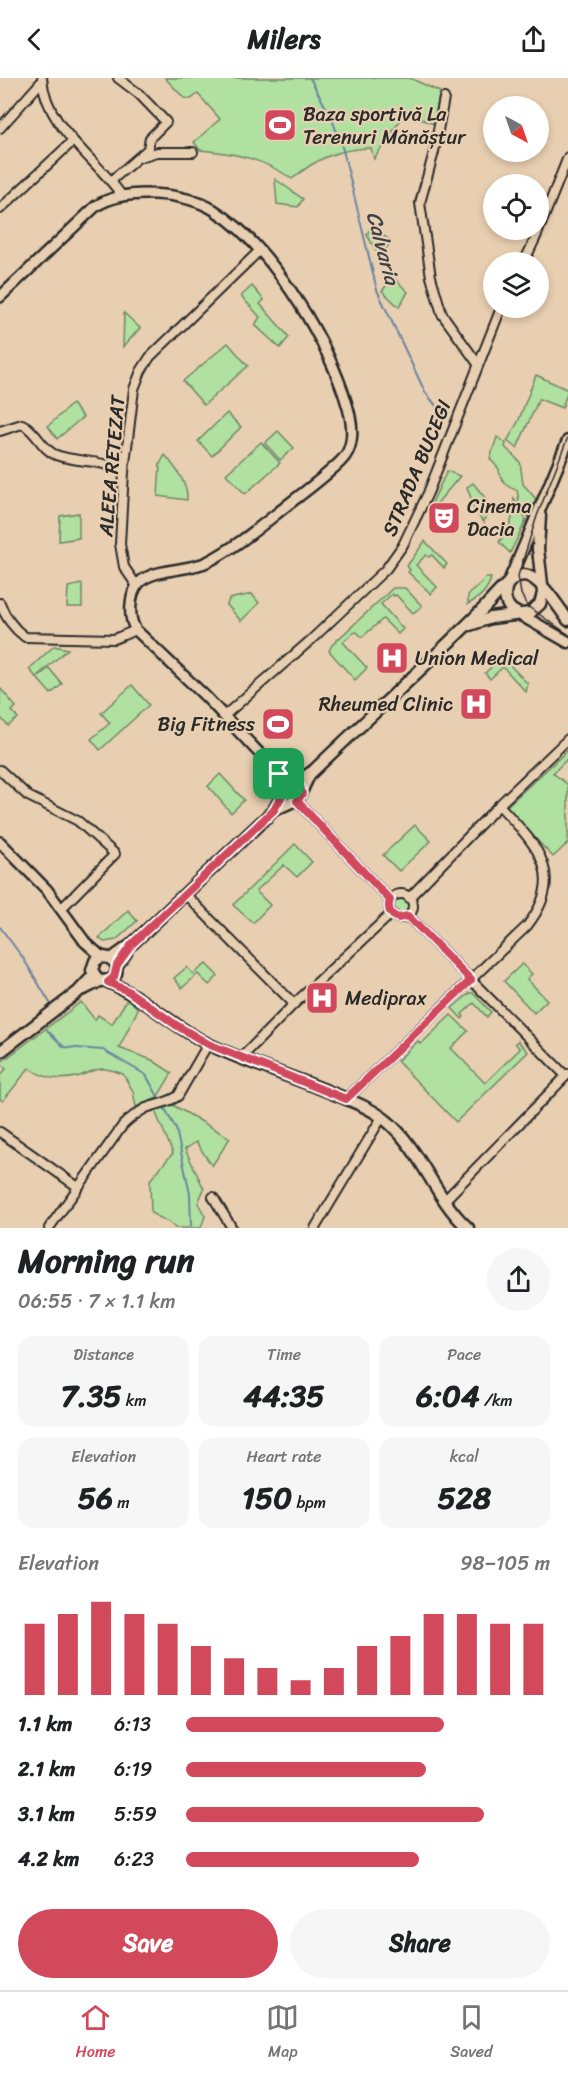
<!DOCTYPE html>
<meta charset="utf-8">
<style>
body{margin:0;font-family:Sriracha,sans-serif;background:#f6f6f6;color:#202124;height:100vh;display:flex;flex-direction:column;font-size:22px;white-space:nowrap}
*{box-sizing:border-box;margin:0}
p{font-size:20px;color:#757577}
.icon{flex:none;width:33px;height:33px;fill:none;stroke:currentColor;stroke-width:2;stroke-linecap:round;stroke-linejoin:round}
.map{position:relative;height:1150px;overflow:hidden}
.side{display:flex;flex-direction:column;background:#fff;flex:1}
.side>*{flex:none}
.needle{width:39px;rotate:140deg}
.buttons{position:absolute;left:483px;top:18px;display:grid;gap:12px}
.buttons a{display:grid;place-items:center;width:66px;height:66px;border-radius:50%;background:#fff;box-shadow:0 3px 9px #0003;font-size:30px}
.pin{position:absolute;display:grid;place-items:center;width:51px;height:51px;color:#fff;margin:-26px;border-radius:12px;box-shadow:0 3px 9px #0006}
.round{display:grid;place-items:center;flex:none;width:63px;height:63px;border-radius:32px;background:#f6f6f6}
.overview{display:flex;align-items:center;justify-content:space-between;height:102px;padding:0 18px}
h1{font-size:33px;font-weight:800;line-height:45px}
.figures{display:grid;grid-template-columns:repeat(3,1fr);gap:9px;height:102px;padding:6px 18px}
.figures div{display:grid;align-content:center;border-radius:15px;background:#f6f6f6;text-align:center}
.figures b{font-size:30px;font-weight:800}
.figures small{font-size:16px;font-weight:400}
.figures p{font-size:16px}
.chart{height:168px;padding:12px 18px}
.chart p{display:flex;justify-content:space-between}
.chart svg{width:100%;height:108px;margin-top:6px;stroke:#d1495b;stroke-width:6}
.cta{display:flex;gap:12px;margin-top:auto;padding:12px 18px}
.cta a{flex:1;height:69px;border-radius:36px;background:#d1495b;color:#fff;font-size:24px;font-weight:800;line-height:69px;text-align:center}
.cta a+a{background:#f6f6f6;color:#202124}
ul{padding:0 18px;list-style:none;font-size:20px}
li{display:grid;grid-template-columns:96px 72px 1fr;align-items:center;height:45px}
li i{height:15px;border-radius:8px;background:#d1495b}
header{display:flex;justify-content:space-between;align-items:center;height:78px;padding:0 18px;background:#fff;font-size:27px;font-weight:800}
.tabs{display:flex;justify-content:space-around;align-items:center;height:84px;border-top:2px solid #e0e0e0;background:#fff;font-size:16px;color:#757577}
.tabs a{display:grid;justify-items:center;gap:3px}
.tabs .current{color:#d1495b}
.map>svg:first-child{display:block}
.green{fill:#b0e1a1;stroke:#6e8666;stroke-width:1.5}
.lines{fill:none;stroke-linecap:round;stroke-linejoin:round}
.stream{stroke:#6a85a0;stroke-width:2}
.minor-casing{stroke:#2b2b2b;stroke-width:12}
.tertiary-casing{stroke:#2b2b2b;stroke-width:14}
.secondary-casing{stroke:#2b2b2b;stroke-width:15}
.minor{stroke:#e9cfb1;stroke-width:8}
.tertiary{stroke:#e9cfb1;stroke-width:9}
.secondary{stroke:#e9cfb1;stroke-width:10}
.tram{stroke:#2b2b2b;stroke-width:1.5}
.route-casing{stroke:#fff;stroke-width:12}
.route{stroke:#d1495b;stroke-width:8}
.labels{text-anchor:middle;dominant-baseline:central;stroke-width:4.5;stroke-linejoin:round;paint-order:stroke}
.poi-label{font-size:20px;fill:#2b2b2b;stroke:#e9cfb1;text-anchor:start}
.street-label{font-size:20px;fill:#2b2b2b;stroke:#e9cfb1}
.water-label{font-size:21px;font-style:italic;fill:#3b4248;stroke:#e9cfb1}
</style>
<header><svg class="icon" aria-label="back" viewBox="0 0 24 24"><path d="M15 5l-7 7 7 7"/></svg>Milers<svg class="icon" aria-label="share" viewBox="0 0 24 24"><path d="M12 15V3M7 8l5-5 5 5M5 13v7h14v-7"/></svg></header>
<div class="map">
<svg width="568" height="1150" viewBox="0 0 568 1150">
<rect width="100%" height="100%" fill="#e9cfb1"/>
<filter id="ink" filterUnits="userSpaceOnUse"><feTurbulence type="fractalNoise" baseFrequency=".0167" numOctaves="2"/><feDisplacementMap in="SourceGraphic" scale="12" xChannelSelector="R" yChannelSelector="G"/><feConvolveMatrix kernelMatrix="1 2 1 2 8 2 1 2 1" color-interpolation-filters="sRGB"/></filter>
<g filter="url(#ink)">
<g class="green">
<path d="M165 0H410L440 14 433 46 406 34 374 81 371 70C338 71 317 80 292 101 264 81 235 75 200 72L194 64 220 41 198 16 191 21 184 20Z"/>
<path d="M275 101 303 121 298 129 277 126Z"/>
<path d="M371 149 391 163 382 177 377 174 367 157Z"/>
<path d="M393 199 408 214 399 229 382 213Z"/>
<path d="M252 208 264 222 260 226 289 259 280 270 255 247 260 239 241 218Z"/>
<path d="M124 235 140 250 123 269Z"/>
<path d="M228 265 248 288 204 327 183 303Z"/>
<path d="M536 297 568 312 562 330 539 321 517 370 507 363 518 344Z"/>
<path d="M72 326 83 339 57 361 48 348Z"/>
<path d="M227 335 241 349 212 378 198 363Z"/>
<path d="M278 353 294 370 280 382 265 365Z"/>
<path d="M497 359 506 365 505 369 520 384 523 406 536 421 529 440 519 424 517 412C507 411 499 399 499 391L490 381Z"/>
<path d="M261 364 280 385 245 416 226 396Z"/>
<path d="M165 377C174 388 189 406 187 422L158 418 160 386Z"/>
<path d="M447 393 460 398 434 429 431 427Z"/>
<path d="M473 405 486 421 483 422V426H486V441H484V444L474 433 473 426 467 409Z"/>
<path d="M514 420 526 442 510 475 499 464C512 447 513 441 514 420Z"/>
<path d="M79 435V460L59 463 60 438Z"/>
<path d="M425 463 447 486 444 490 432 477 429 479 426 477 416 487 437 509 431 516 408 494 410 492 407 488Z"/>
<path d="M486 500H491C488 512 478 521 468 526V517Z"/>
<path d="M82 506V529H67L68 509Z"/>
<path d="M393 510H405L422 528 413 535 396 517 394 518 392 516 381 526 403 551 398 556 383 541 362 559 357 554 353 555 343 564 367 590 355 602 329 573 332 567Z"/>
<path d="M252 516 259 525 241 543 227 527 229 521Z"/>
<path d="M54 568 68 571 36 599 29 591Z"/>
<path d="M502 579 528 606 526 614 503 589 490 601 485 595Z"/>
<path d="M49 590 62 606 51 616 37 600Z"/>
<path d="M132 607 149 627 100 672 91 661 110 645 101 635Z"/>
<path d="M0 610 16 629 12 633 18 640 8 648 0 639Z"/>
<path d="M568 672V680L553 695 568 707V765L553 779 506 729Z"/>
<path d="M220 696 244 722 231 735 208 708Z"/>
<path d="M415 747 431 763 399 793 383 777Z"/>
<path d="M295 766 312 784 297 799 284 787 256 813 270 827 253 845 233 827Z"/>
<circle cx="401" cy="828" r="10"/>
<path d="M128 832 137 843 116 862 104 864 99 860Z"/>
<path d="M206 886 218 898 209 907 198 896 182 910 174 900 187 889 193 896Z"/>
<path d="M522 886 532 896 527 901 547 922 534 935 504 903Z"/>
<path d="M470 915H473L491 934 487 939 474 925 462 936 464 939 462 941 452 930Z"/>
<path d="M128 920 138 931 119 970 152 982 172 995 157 1020 136 1029 133 1013 123 996C117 994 110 991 104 991 96 990 88 995 80 998 62 1003 44 1001 29 990L3 1023 0 1021V998L6 991 0 985 81 924 95 942 98 937 112 946Z"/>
<path d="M451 937 468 953 451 970 485 1005 520 971 515 965 518 963 528 974 456 1044 397 983 418 963 421 966Z"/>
<path d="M171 1026 230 1060 212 1088 196 1064 185 1071 204 1111 198 1125 205 1138 201 1150H175L170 1145 151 1135 150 1102 173 1075 155 1033Z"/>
</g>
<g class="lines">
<g class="stream">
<path d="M310 0 332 41 343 72 377 212 425 314 446 340"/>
<path d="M0 849 23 880 50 925"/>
<path d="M47 952 64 969 103 972 146 997 160 1022"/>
<path d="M164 1029 176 1051 190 1116 191 1150"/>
</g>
<g class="minor-casing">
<g id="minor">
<path d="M42 0C46 51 96 79 122 118"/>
<path d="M444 20 434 74 420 125 431 199 442 236 478 286"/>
<path d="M0 50 42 3"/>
<path d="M141 79 157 74H193"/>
<path d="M112 102 148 71 150 60 166 44 139 16 118 0"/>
<path d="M0 131 73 63"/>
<path d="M524 184 536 159 568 79"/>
<path d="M0 353 22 346C36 352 42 372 56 377 78 385 103 381 124 394"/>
<path d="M137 508 124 489 120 466 124 394 134 311 141 293 150 279 259 173"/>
<path d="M0 525C5 539 13 550 25 559L114 561 136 552"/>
<path d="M224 638 312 561 386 491 403 467 428 415 501 230"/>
<path d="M0 692 28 718 78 743 115 776 61 831"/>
<path d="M297 723 390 822"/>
<path d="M185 816 294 926"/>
<circle cx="401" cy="828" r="12"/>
<path d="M409 820 499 727 568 661"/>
<path d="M408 838 566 998"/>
<path d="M241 980 294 926 391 836"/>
<path d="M346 1021 527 848C568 796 535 766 499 727"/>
<path d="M0 1054 78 1109"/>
<path d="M213 1119 232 1150"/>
<path d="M445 1122 568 996"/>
<path d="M49 1150 123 1047C130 1040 137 1035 146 1030 157 1026 168 1025 178 1018L208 966"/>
<path d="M315 1150 382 1039"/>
</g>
</g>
<g class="tertiary-casing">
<g id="tertiary">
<path d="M0 219 96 128C125 109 184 114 214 132 269 166 322 254 343 314 348 329 354 347 351 363 350 370 346 378 341 383 324 400 304 414 285 429 261 448 235 470 207 484 189 493 153 490 139 505 129 516 128 541 136 552L206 619 279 696 292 706"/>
<path d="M0 764 47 812 85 864 102 879"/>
</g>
</g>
<g class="secondary-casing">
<g id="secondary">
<path d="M568 363C547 412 528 462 506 510 504 519 505 526 512 532L568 564"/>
<path d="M470 547 491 540 530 535 540 526 543 515 538 471 540 438"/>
<path d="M274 732 298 721 310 695"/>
<path d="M111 881 132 866 274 732 287 708 311 695C368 640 427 587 483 531 492 522 511 497 524 497 540 498 559 530 568 542"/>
<path d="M97 901 92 892 95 883C102 877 109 878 115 885"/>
<path d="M108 904C144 919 172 948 208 966 248 985 291 998 332 1015 351 1023 372 1030 388 1044 422 1073 435 1121 468 1150"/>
<path d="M84 911 100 903 111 902 116 896 117 887 126 875"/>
<path d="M0 974 78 914 93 898"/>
</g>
</g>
<use href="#minor" class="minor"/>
<use href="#tertiary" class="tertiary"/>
<use href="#secondary" class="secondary"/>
<path class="tram" d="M568 359 537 438 518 498 521 516 527 528 568 556"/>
</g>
</g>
<g class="lines" filter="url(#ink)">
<g class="route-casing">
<path id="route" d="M279 696 300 709 302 716 297 723 390 822C387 831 390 837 398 840L408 838 471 902 346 1021 208 966 176 947 128 913 108 904 114 899 117 887 132 866 274 732 285 712Z"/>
</g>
<use href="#route" class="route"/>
</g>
<defs>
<g id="stadium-square" transform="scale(1.725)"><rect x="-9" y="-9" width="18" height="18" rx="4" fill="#d1495b" stroke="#e9cfb1"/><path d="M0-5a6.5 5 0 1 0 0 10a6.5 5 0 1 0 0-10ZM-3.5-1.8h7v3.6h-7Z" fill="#fff"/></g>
<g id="theatre-square" transform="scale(1.725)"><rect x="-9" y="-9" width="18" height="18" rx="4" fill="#d1495b" stroke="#e9cfb1"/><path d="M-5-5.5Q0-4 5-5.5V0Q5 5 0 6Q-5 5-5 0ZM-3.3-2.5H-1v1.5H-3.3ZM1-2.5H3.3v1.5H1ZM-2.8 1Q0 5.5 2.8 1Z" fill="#fff"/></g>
<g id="hospital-square" transform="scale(1.725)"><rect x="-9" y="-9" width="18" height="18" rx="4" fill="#d1495b" stroke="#e9cfb1"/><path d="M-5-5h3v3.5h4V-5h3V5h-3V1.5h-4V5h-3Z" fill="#fff"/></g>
</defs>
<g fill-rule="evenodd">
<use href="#stadium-square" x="280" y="47"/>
<use href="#theatre-square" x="444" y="440"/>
<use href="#hospital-square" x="392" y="580"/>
<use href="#hospital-square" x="476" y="626"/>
<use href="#stadium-square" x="278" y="646"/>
<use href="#hospital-square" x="322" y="920"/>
</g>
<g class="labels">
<g class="poi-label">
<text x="303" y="36">Baza sportivă La<tspan x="303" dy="23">Terenuri Mănăștur</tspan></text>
<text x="467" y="428">Cinema<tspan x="467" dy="23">Dacia</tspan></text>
<text x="415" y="580">Union Medical</text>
<text x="453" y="626" text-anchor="end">Rheumed Clinic</text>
<text x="255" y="646" text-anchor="end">Big Fitness</text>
<text x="345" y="920">Mediprax</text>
</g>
<g class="street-label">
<text transform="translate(112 388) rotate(-85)">ALEEA RETEZAT</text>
<text transform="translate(417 390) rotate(-67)">STRADA BUCEGI</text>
</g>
<g class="water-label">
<text transform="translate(383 170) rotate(75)">Calvaria</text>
</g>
</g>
</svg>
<div class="buttons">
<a><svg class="needle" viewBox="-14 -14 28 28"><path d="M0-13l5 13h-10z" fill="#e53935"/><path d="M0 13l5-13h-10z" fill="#757577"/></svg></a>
<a><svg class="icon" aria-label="locate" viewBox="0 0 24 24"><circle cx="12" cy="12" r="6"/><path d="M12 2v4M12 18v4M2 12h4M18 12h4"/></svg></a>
<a><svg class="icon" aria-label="layers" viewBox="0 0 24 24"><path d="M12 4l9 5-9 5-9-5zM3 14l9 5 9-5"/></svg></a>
</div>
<div class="pin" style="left:279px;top:696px;background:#1e9e55"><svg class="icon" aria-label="arrive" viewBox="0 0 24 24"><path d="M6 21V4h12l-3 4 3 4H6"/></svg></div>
</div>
<section class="side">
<div class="overview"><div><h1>Morning run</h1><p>06:55 · 7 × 1.1 km</p></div><a class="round"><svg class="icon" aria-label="share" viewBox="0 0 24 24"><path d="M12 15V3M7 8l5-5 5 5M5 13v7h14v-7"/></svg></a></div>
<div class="figures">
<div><p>Distance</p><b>7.35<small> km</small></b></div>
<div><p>Time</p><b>44:35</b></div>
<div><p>Pace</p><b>6:04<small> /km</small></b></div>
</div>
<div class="figures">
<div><p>Elevation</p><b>56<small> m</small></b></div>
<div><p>Heart rate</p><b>150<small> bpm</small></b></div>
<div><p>kcal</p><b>528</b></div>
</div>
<div class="chart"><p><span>Elevation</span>98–105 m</p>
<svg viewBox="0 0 160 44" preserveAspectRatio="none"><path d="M5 44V15M15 44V11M25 44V6M35 44V11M45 44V15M55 44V24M65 44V29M75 44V33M85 44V38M95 44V33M105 44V24M115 44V20M125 44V11M135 44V11M145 44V15M155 44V15"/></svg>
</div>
<ul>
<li><b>1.1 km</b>6:13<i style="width:71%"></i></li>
<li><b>2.1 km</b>6:19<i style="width:66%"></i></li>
<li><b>3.1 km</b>5:59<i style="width:82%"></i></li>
<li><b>4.2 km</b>6:23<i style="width:64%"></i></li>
</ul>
<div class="cta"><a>Save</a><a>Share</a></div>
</section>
<nav class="tabs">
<a class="current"><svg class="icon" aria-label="home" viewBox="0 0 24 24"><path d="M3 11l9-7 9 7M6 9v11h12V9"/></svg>Home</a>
<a><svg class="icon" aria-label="map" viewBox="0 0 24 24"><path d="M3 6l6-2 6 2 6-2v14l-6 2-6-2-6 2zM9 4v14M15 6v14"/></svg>Map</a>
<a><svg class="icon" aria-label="saved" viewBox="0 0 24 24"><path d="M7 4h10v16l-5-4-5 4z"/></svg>Saved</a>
</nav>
